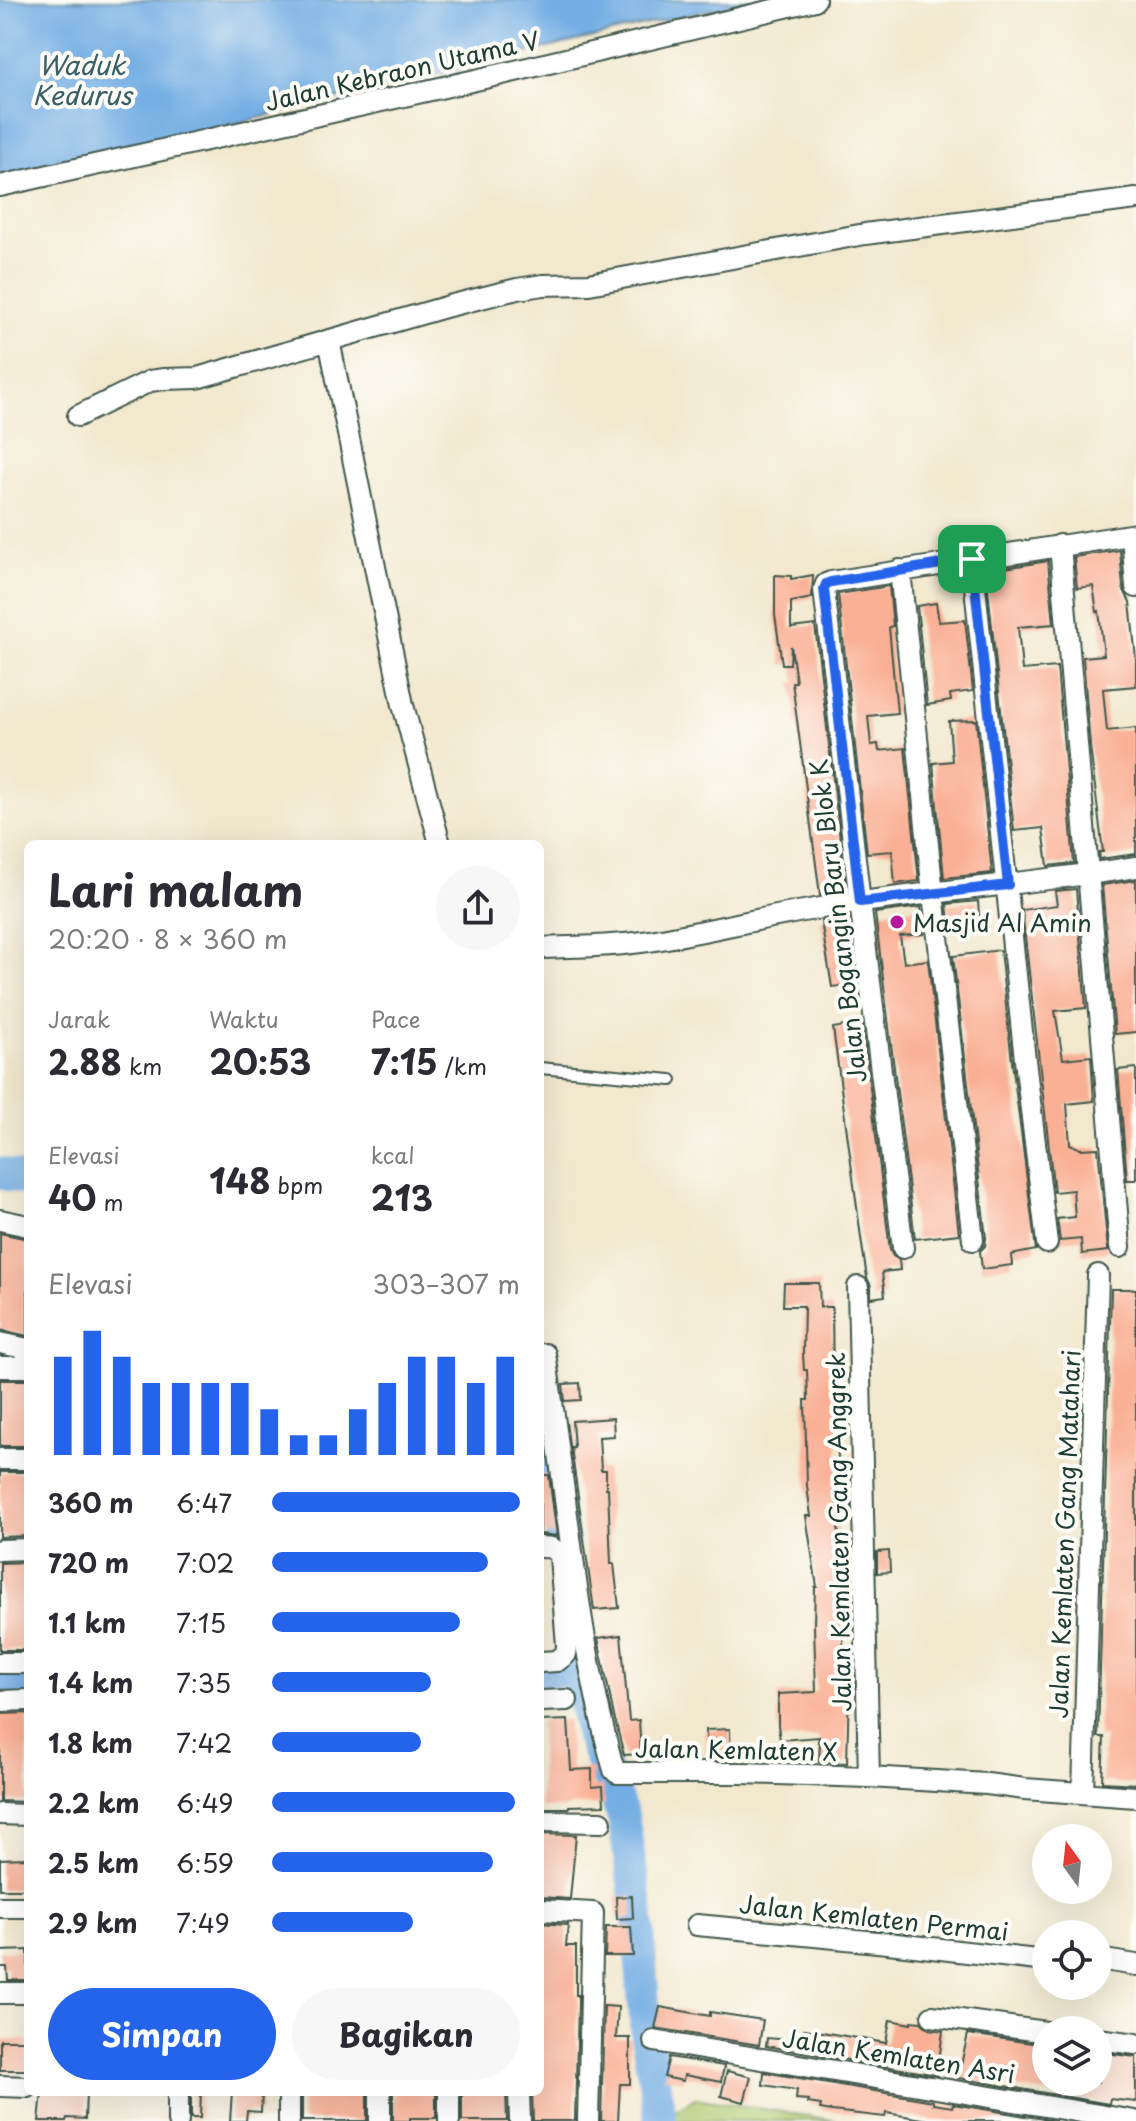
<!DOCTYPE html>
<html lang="id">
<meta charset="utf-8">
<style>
body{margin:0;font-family:"Playpen Sans",sans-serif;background:#f7f7f7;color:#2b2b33;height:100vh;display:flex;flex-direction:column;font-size:30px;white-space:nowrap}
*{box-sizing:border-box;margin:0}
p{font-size:26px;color:#7c7c81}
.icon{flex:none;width:44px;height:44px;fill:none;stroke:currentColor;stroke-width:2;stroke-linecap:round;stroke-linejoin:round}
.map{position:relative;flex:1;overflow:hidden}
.drawer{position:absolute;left:24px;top:840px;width:520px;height:1256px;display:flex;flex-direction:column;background:#fff;border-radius:12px;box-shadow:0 8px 32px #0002}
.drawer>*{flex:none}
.needle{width:52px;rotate:345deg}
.buttons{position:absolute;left:1032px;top:1824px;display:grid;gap:16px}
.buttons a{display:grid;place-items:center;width:80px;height:80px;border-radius:50%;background:#fff;box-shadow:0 8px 32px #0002;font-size:40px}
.pin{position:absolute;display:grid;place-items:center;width:68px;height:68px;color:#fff;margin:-34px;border-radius:16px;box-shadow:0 4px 12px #0006}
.round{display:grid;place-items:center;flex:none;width:84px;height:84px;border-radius:42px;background:#f7f7f7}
.head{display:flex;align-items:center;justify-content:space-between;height:136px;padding:0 24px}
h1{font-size:44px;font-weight:700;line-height:60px}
.figures{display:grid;grid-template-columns:repeat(3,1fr);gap:12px;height:136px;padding:8px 24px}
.figures div{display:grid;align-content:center}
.figures b{font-size:34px;font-weight:700}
.figures small{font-size:22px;font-weight:400}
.figures p{font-size:22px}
.chart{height:224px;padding:16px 24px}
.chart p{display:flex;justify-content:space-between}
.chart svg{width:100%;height:144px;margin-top:8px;stroke:#2563eb;stroke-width:6}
.cta{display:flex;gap:16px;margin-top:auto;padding:16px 24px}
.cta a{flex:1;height:92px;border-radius:48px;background:#2563eb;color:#fff;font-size:32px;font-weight:700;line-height:92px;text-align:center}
.cta a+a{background:#f7f7f7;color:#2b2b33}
ul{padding:0 24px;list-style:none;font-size:26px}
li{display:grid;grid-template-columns:128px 96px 1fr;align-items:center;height:60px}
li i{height:20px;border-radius:10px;background:#2563eb}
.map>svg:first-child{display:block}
.green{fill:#acc76d;stroke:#668250;stroke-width:2}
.water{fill:#74aee4;stroke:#4a768c;stroke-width:2}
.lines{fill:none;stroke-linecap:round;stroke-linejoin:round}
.river{stroke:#74aee4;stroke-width:32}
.building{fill:#fab095}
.lane-casing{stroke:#3f574b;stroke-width:14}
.street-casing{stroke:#3f574b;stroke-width:24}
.lane{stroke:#fff;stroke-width:10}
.street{stroke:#fff;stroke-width:20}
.route-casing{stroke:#fff;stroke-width:16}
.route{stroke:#2563eb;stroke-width:10}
.poi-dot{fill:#b5179e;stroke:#fdfcf7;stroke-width:3}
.labels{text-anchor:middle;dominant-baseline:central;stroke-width:8;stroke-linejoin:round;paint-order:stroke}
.street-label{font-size:24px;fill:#1f3d34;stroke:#fdfcf7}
.poi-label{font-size:24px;fill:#1f3d34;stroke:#fdfcf7;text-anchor:start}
.water-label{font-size:26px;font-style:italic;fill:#395f69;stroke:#fdfcf7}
</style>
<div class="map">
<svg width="1136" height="2121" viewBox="0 0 1136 2121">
<rect width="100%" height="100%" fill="#fdfcf7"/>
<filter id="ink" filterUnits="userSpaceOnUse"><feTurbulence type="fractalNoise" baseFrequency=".0125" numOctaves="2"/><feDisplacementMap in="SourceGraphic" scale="16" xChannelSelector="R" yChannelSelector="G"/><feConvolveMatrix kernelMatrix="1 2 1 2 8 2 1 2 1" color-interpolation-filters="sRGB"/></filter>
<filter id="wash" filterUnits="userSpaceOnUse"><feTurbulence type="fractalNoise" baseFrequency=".006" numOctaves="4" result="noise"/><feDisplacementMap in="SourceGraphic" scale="32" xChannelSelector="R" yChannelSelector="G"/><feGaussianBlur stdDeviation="1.8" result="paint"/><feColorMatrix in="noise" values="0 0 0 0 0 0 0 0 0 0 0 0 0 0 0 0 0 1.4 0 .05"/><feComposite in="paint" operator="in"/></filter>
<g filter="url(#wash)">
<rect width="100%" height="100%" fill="#f2e8ce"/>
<path class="green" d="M695 2098 839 2121H672L670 2113Z"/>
<path class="water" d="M0 0H751L496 60 0 181Z"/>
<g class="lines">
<g class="river">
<path d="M0 1173 28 1180"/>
<path d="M540 1418 563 1542"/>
<path d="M569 1616 572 1656 580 1671 581 1688 591 1735 623 1816 637 1906 646 2034 661 2121"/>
<path d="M540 1672 580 1671"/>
<path d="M0 1679H28"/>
</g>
</g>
<g id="blocks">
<g class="building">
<path d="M1120 550 1123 588 1130 602 1136 659V686L1103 689 1107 731 1136 728V854L1100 859 1099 852H1103L1090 746 1083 657 1104 655 1099 611 1097 612 1093 586 1077 588 1074 557Z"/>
<path d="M1048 561 1054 624 1018 627 1022 670 1057 667 1074 863 1048 866 1043 828 1014 831 986 571Z"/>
<path d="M775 575 791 576V579L813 575 812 598 791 602V628L815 625 846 891 820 895 792 682H796L791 646 790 664H782L775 615Z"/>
<path d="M889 586 893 626 889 627 897 713 868 716 871 745 878 744 879 751 905 748 919 881 895 884 892 851 867 853 838 594Z"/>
<path d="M936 603 939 622 965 620 973 691 950 694 951 701 927 705 917 606Z"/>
<path d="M976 720 992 873 944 878 933 763 952 761 949 721Z"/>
<path d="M1136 880V1032L1115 1034 1102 885Z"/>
<path d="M1076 889 1086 1008 1055 1011 1063 1059 1091 1056 1094 1101 1067 1104 1070 1144 1080 1149 1098 1148 1108 1251 1082 1254 1081 1239 1060 1241 1057 1219 1075 1217 1073 1190 1054 1192 1022 910 1057 905 1055 891Z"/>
<path d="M978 901 980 929 950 931 947 904Z"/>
<path d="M921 907 924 934 900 936 904 963 928 960 959 1234 915 1239 875 913Z"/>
<path d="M849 917 857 984 832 987 821 921Z"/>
<path d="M1000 950 1012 1062 1036 1250 1011 1255 1012 1265 982 1269 980 1251 985 1246 986 1238 953 956Z"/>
<path d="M862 1023 890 1250 893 1256 899 1260 900 1270 882 1272 885 1296 871 1298V1286L867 1278 862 1245 833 1028Z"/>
<path d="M1136 1068V1180H1127L1118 1070Z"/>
<path d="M0 1233 28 1239V1336L0 1330Z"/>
<path d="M784 1283H819L820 1307H832L833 1380H839L840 1411 839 1428H837L839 1490H836L838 1508H836L841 1553H839L845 1618V1634H843L844 1688H849L847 1763 819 1762 820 1742H818L819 1737 780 1740 778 1725V1694L816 1692 814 1625 815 1587H817L806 1516H811L807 1486 805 1400H808L807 1370H804L803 1354 804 1306H783Z"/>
<path d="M1111 1289H1136V1784L1102 1782 1104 1737H1098Z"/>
<rect x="0" y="1380" width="28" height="66"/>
<path d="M580 1383 581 1400 565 1401 563 1384Z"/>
<path d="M613 1418 614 1436 599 1437 601 1470H606V1488H608L611 1564H614L619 1608 594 1610 571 1447H574L572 1421Z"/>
<path d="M0 1472H28V1536L0 1537Z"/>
<path d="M540 1475H549L557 1536 540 1534Z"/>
<path d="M889 1551 890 1572 877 1573V1552Z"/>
<path d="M28 1562V1650H0V1563Z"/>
<path d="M621 1635 629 1721 639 1720 641 1754 624 1755 614 1716 598 1638Z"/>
<path d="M28 1713V1802L0 1801V1714Z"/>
<path d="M568 1720 571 1770 592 1769V1787L603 1786 604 1805 569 1806V1808H540V1721Z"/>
<path d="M730 1729 731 1759 707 1760 706 1730Z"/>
<path d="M540 1834 576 1835 570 1899 540 1897Z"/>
<path d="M28 1858V1889H0V1859Z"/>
<path d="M632 1896 633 1918 617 1919 616 1897Z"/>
<path d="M540 1923 568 1925 566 1946H576V1995H578V2004L575 2121H533L532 2092H540Z"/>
<path d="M606 1927H631L633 1956H605Z"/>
<path d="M28 1950V1980H8L7 1967H0V1951Z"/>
<path d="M604 2006 618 2007 616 2038H630V2084H620L618 2121H601Z"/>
<path d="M660 2007 710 2016V2012L763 2020 759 2045 655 2028Z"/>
<path d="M890 2020 911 2024V2021L921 2022 929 2029 943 2031 937 2075 766 2046 767 2038 802 2041 804 2029 886 2043Z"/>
<path d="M968 2034 1046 2045V2082H1098V2052L1136 2057V2102L1110 2099 1109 2104 958 2078Z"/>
<rect x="0" y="2040" width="28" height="30"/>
<path d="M669 2057 724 2066 721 2082 684 2075 683 2081 664 2077Z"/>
<path d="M727 2071 751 2077 744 2102 721 2096Z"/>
<path d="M764 2072 933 2101V2104L952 2107 953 2104 1056 2121H935L886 2113 885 2117 832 2111 820 2109 821 2105 808 2103 809 2100 796 2099 797 2090 763 2085Z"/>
<path d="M42 2092H86L85 2119 67 2118 66 2121H39Z"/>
<path d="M191 2092H201L200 2118H191Z"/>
<path d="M232 2092 262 2094 261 2112 247 2111 246 2121H230Z"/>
<rect x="302" y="2092" width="65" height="29"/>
<path d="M393 2092H436V2118H410V2121H393Z"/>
<path d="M462 2092H506L507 2121H462Z"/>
</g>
</g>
</g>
<g filter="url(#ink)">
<use href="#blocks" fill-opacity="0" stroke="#3f574b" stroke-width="2"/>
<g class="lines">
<g class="lane-casing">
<path id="lane" d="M540 1068 671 1080"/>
</g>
<g class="street-casing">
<g id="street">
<path d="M0 186 498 75 815 0"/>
<path d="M329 340 403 705 440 844"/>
<path d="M78 416 150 381 164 379 197 378 449 306 517 289 543 285 589 284 865 234 1136 199"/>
<path d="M1132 535 1136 587"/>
<path d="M1060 545 1120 1247"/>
<path d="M972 559 1025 1060 1047 1243"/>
<path d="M900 570 933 894 973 1240"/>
<path d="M540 948C582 947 626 946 667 938 721 928 774 915 828 907 930 891 1034 883 1136 867"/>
<path d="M0 1220 28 1226"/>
<path d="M903 1248 860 902 824 589 826 584 831 582 1136 534"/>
<path d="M858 1287 869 1777"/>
<path d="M0 1343 28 1349"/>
<path d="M545 1354C567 1492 576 1636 614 1770L617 1773H742L869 1777 987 1784 1025 1789 1136 1797"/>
<path d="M0 1367H28"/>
<path d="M0 1459H28"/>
<path d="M540 1547C550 1547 555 1547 560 1556L567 1646 566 1654 557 1661 540 1662"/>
<path d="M0 1550 28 1549"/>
<path d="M0 1663H28"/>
<path d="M0 1701 28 1700"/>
<path d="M540 1701 567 1700"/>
<path d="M1083 1793 1098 1275"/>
<path d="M0 1814 28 1815"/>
<path d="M540 1821 601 1822"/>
<path d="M0 1907H28"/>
<path d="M540 1910 593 1913 588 2121"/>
<path d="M697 1925 888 1943 1046 1961"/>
<path d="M1098 1959 1136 1965"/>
<path d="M0 1993H28"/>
<path d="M932 2016 1046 2032"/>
<path d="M1098 2039 1136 2044"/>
<path d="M654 2041 1135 2121"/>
<path d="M0 2086 28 2087"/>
<path d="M178 2092V2121"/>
<path d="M289 2092V2121"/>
<path d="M449 2092V2121"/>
<path d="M519 2092 520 2121"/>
<path d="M380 2121V2092"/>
</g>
</g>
<use href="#lane" class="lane"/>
<use href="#street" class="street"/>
</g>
</g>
<g class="lines" filter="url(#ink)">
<g class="route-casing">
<path id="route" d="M972 559 1008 885 860 902 824 589 826 584 831 582Z"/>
</g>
<use href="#route" class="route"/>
</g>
<circle class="poi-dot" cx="897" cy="922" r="8"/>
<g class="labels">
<g class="street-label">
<text transform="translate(402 70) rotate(-13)">Jalan Kebraon Utama V</text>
<text transform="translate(837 921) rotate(-97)">Jalan Bogangin Baru Blok K</text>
<text transform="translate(838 1532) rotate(-91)">Jalan Kemlaten Gang Anggrek</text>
<text transform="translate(1064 1534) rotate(-88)">Jalan Kemlaten Gang Matahari</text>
<text transform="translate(736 1749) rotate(1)">Jalan Kemlaten X</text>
<text transform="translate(874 1917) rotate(6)">Jalan Kemlaten Permai</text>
<text transform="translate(899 2055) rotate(9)">Jalan Kemlaten Asri</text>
</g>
<g class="poi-label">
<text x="913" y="922">Masjid Al Amin</text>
</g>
<g class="water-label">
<text x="82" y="64">Waduk<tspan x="82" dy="30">Kedurus</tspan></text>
</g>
</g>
</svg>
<div class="buttons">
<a><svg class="needle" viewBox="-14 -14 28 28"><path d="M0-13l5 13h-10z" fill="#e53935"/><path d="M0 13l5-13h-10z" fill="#7c7c81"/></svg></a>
<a><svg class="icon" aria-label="locate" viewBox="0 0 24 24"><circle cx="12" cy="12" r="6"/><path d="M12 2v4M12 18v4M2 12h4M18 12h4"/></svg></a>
<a><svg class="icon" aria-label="layers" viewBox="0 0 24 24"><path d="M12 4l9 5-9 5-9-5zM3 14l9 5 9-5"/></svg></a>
</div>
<div class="pin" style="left:972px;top:559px;background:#1e9e55"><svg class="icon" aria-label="arrive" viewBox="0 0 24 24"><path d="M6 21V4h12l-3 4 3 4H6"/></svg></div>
<section class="drawer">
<div class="head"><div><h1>Lari malam</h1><p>20:20 · 8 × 360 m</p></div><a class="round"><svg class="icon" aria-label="share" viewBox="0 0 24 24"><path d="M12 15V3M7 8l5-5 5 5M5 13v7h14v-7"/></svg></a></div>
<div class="figures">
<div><p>Jarak</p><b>2.88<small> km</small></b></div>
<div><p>Waktu</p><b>20:53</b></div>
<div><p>Pace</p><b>7:15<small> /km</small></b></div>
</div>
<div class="figures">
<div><p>Elevasi</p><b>40<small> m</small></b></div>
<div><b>148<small> bpm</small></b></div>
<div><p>kcal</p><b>213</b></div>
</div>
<div class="chart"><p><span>Elevasi</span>303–307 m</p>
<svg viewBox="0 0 160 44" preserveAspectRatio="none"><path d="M5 44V14M15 44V6M25 44V14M35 44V22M45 44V22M55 44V22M65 44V22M75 44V30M85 44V38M95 44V38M105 44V30M115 44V22M125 44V14M135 44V14M145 44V22M155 44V14"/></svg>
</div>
<ul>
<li><b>360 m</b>6:47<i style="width:100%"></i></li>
<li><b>720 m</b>7:02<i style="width:87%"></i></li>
<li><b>1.1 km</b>7:15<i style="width:76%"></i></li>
<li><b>1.4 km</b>7:35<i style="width:64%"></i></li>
<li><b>1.8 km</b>7:42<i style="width:60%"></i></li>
<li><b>2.2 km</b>6:49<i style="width:98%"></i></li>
<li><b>2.5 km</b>6:59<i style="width:89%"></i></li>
<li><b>2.9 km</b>7:49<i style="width:57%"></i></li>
</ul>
<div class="cta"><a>Simpan</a><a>Bagikan</a></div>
</section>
</div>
